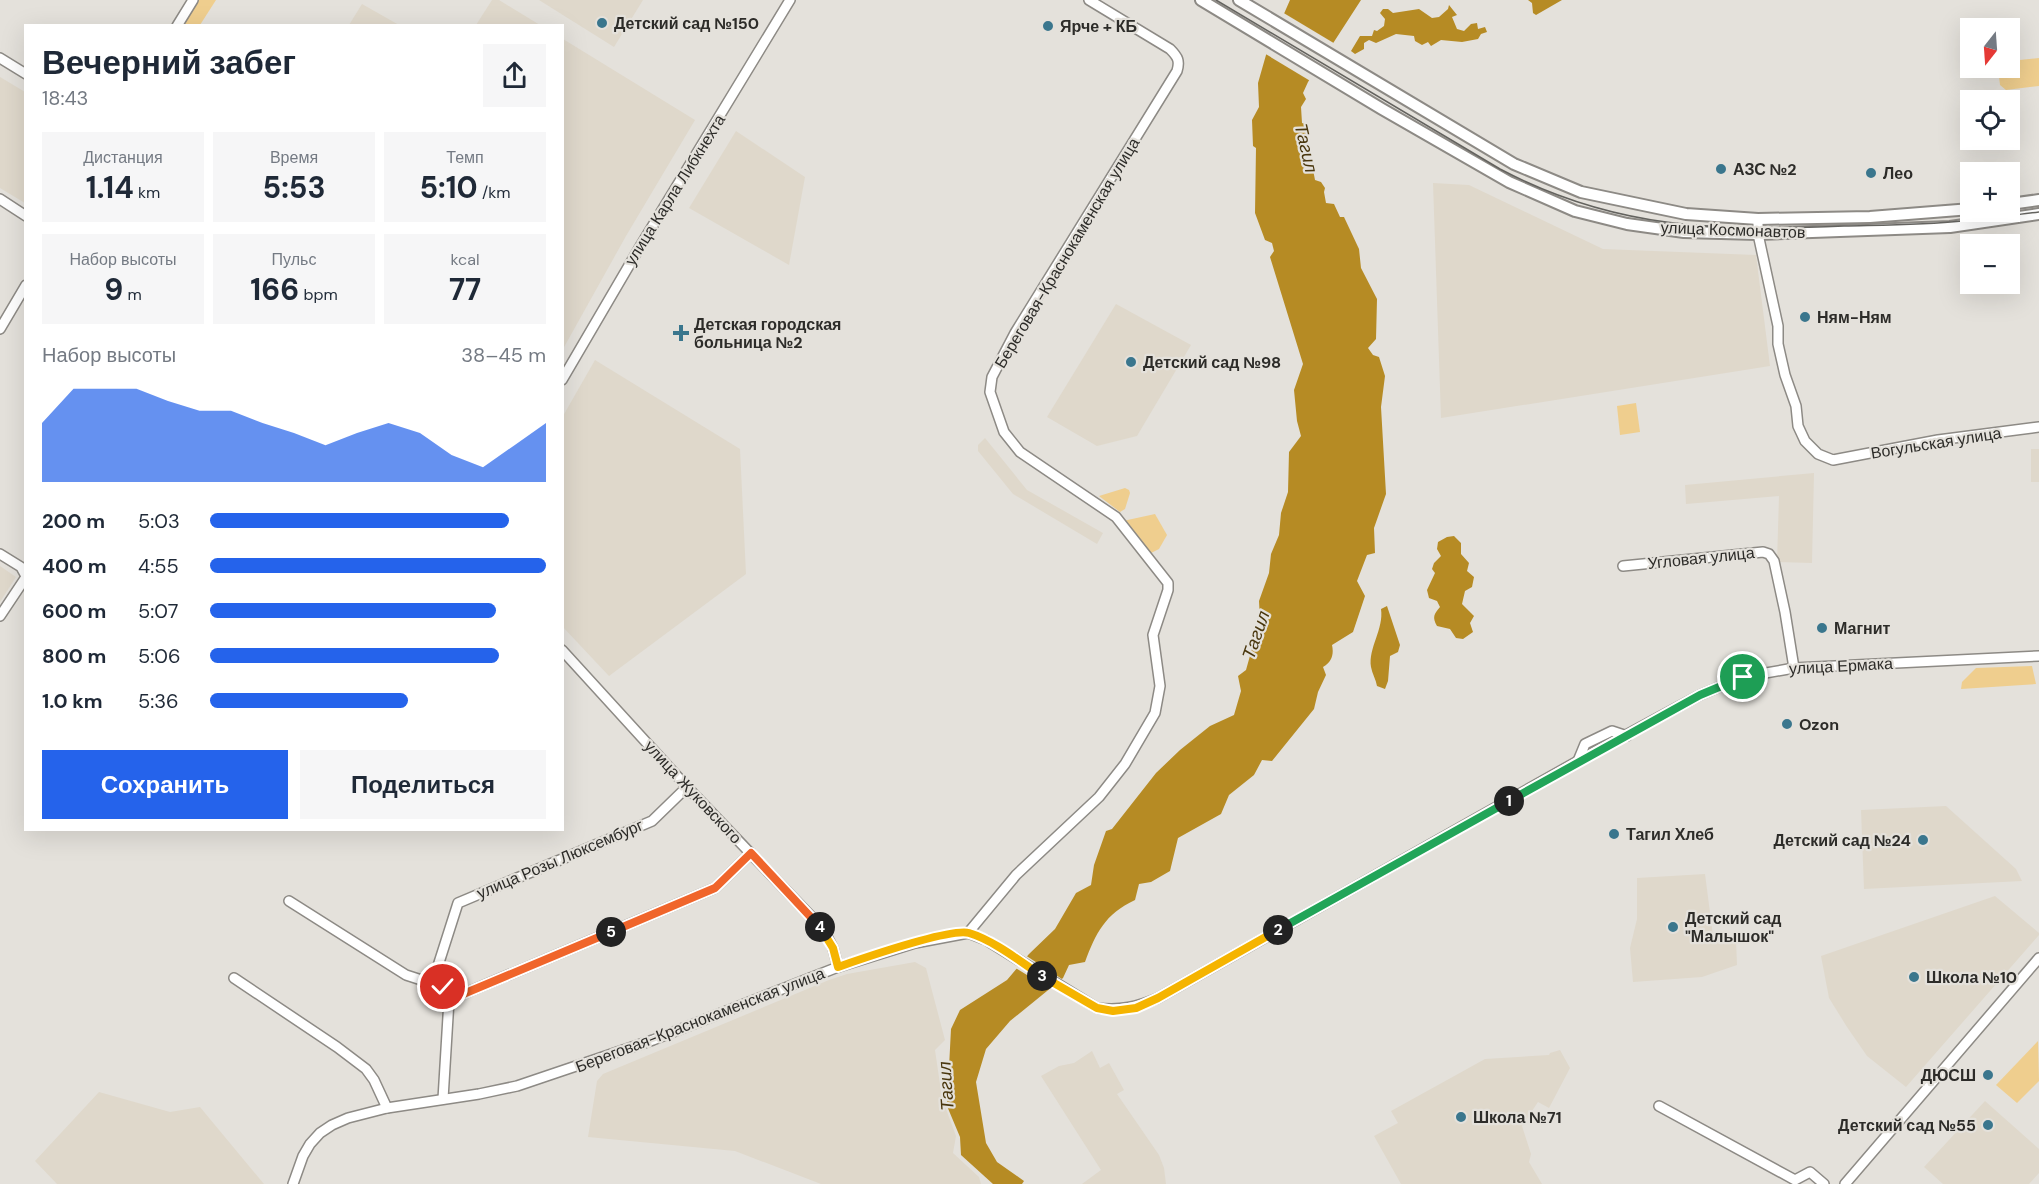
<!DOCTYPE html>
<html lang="ru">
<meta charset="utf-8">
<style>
body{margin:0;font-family:"DM Sans",sans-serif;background:#f6f6f7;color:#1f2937;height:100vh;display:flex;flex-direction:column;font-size:22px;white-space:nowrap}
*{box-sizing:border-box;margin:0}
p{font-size:20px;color:#747a83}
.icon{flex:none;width:33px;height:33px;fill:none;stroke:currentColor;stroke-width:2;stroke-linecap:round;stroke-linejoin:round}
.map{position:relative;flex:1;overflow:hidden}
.sheet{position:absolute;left:24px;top:24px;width:540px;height:807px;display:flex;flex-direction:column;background:#fff;border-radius:0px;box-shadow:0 6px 24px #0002}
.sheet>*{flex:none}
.needle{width:39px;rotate:197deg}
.controls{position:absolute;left:1960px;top:18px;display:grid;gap:12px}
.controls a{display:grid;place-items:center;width:60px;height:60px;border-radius:0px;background:#fff;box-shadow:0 6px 24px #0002;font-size:30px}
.pin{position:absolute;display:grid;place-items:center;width:51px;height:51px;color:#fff;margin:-26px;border:3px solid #fff;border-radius:50%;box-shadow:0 2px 6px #0007}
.km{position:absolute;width:30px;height:30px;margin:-15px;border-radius:50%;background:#222;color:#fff;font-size:16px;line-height:30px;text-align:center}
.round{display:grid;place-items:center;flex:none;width:63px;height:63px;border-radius:0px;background:#f6f6f7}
.summary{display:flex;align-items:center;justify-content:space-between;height:102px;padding:0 18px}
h1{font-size:33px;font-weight:700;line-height:45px}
.stats{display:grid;grid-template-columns:repeat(3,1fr);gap:9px;height:102px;padding:6px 18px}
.stats div{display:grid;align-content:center;border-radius:0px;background:#f6f6f7;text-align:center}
.stats b{font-size:30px;font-weight:700}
.stats small{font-size:16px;font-weight:400}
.stats p{font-size:16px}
.chart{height:168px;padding:12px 18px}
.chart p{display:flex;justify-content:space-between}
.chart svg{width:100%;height:108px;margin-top:6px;fill:#2563eb;opacity:.7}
.action{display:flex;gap:12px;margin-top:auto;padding:12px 18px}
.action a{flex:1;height:69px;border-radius:0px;background:#2563eb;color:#fff;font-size:24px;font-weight:700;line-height:69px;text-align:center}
.action a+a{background:#f6f6f7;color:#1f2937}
ul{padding:0 18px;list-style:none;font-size:20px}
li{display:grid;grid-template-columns:96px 72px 1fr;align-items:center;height:45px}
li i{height:15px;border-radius:8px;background:#2563eb}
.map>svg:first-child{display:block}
.built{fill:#dfd8cb}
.green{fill:#efce8e}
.water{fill:#b68b24}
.pier{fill:#e4e1db}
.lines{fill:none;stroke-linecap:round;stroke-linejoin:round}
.minor-casing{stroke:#8d8a85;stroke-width:12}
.major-casing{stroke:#8d8a85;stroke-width:14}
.minor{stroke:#fff;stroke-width:9}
.major{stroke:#fff;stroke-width:10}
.tram{stroke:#64635f;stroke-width:1.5}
.split-1-casing{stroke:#fff;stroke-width:12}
.split-2-casing{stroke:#fff;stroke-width:12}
.split-3-casing{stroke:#fff;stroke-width:12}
.split-4-casing{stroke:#fff;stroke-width:12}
.split-5-casing{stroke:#fff;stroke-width:12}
.split-6-casing{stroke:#fff;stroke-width:12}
.split-1{stroke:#22a559;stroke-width:8}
.split-2{stroke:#22a559;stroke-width:8}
.split-3{stroke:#f5b400;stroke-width:8}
.split-4{stroke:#f5b400;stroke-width:8}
.split-5{stroke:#f0652b;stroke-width:8}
.split-6{stroke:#f0652b;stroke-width:8}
.poi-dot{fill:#3a768d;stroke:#e4e1db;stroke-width:2}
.labels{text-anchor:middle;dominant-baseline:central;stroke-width:4.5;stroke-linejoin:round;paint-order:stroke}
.poi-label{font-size:16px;font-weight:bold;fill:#2d2c29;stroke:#e4e1db;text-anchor:start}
.street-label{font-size:16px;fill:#2d2c29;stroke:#e4e1db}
.water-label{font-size:18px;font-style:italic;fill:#49360d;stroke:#e4e1db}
</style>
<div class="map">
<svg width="2039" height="1184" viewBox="0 0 2039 1184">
<rect width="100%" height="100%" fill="#e4e1db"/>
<g class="built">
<path d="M492 0H499L540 25H476Z"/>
<path d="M539 0H643L614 47Z"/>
<path d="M362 4 399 25H349Z"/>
<path d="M563 39 695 120 626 236 563 349Z"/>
<path d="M0 77 25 92V203L0 188Z"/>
<path d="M736 131 805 177 789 265 689 208Z"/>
<path d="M1433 183 1469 185 1603 249 1756 255 1770 366 1441 418Z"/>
<path d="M1116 304 1191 345 1137 436 1097 446 1047 417Z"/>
<path d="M595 360 740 449 746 574 609 676 562 626 563 416Z"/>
<path d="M985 438 1027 490 1103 533 1097 544 1013 494 978 451V445Z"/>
<rect x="2031" y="449" width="8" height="33"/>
<path d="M1814 473 1812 563 1777 562 1779 496 1686 504 1685 485Z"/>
<path d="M0 566 16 577 0 602Z"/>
<path d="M1946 806 2016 869 2022 881 1864 889 1861 810Z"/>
<path d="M1705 874 1713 936 1733 935 1736 940 1737 965 1702 977 1633 982 1630 948 1637 919V878Z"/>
<path d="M1995 896 2039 933V935L1906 1087 1867 1056 1847 1027 1829 998 1821 956Z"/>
<path d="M915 962 926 968 945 1040 935 1050 942 1098 956 1136 953 1153 979 1177 981 1184H821L735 1151 588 1137 597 1081 603 1074 829 980 847 974Z"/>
<path d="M1560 1050 1570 1068 1549 1108 1538 1102 1522 1126 1531 1154 1529 1162 1542 1184H1401L1374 1136 1398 1123 1391 1111 1485 1059 1549 1055 1550 1053Z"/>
<path d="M1092 1051 1100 1068 1109 1063 1124 1090 1117 1094 1159 1155 1164 1168 1166 1184H1082L1101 1170 1041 1076 1059 1066 1074 1063Z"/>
<path d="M99 1092 170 1112 200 1107 264 1184H57L35 1161Z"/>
<path d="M1985 1101 2039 1149V1173L2029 1184H1943L1924 1167Z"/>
</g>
<g class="green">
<path d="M198 0H216L200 25H184V22Z"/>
<path d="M2039 58V86L2006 90 2000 85 1998 68H2010V61Z"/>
<path d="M1636 403 1640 432 1620 435 1617 406Z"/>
<path d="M1125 488 1129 490 1130 493 1125 509 1120 512 1099 496Z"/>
<path d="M1155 514 1167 535 1159 549 1151 553 1144 550 1123 521Z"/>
<path d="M2032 666 2036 684 1961 689 1962 682 1976 668Z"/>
<path d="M2038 1041 2039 1081 2017 1103 1996 1085Z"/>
</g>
<g class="water">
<path d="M1290 0H1361L1308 82 1303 93 1306 99 1301 107 1302 123 1308 125V135L1301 140V147L1305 151 1309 149 1315 180 1321 182 1325 188 1324 192 1326 203 1334 204 1340 217H1344L1359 249 1361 268 1377 299 1376 339 1368 348 1373 355 1379 357 1385 376 1381 407 1386 494 1374 528 1375 553 1367 555 1357 581 1365 596 1353 632 1332 645C1334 654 1332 662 1323 667L1326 675 1318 692 1314 709 1272 761 1262 760 1254 775 1229 795 1221 814 1178 838 1170 871 1151 882 1139 884 1135 900C1105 914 1096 933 1085 962L1069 965 1063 978 1010 1021 986 1049 976 1082 986 1143 997 1162 1024 1181 1022 1184H993L961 1155 960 1137 947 1106 951 1029 960 1010 1007 980 1029 954 1055 929 1076 893 1091 885 1094 865 1106 831 1112 829 1156 773 1180 750 1210 726 1234 715 1241 691 1238 676 1246 670 1260 620 1259 601 1269 573 1271 554 1279 535 1281 513 1288 492 1289 452 1301 436 1297 421 1294 390 1303 364 1270 257 1274 251 1272 243 1265 240 1255 213 1256 148 1253 146 1252 120 1259 107 1258 83 1266 55Z"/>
<path d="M1528 0H1562L1536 15 1533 13 1532 3Z"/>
<path d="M1449 5 1457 15 1452 17 1457 29 1464 31 1471 24 1477 23 1478 29 1485 27 1487 32 1481 34 1478 39 1462 42 1441 40 1431 46 1428 42 1422 45 1415 41 1414 36 1396 34 1376 43 1369 40 1364 43V49L1355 54 1351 51 1360 36H1372L1374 30 1377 31 1384 26 1385 19 1380 13 1383 9H1388L1393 13 1419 9 1432 18 1439 17 1448 9Z"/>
<path d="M1454 536 1461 543V554L1469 563 1467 571 1474 577 1472 587 1465 591 1462 604 1474 616 1470 623 1473 632 1463 639 1456 638 1450 629 1437 626C1432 617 1434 614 1440 607L1437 601 1429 598 1427 590 1435 573 1432 569 1434 563 1441 556 1437 549 1438 542 1447 537Z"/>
<path d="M1387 606 1400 645 1398 652 1390 656 1388 681 1385 689 1377 686C1376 680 1372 673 1371 667 1368 648 1384 629 1381 609Z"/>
</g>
<g class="pier">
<path d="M1282 12 1337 45 1312 82 1264 53Z"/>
<path d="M1025 955 1065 981 1053 991 1014 967Z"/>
</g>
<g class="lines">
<g class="minor-casing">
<g id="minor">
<path d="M177 26 193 0"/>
<path d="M0 58 26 74"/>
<path d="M0 199 26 216"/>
<path d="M1758 219V234L1778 326V344L1785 375 1796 406 1798 426 1805 441 1818 454 1833 460 1938 440 2039 427"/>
<path d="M0 329 26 285"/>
<path d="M562 380 641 245 790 0"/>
<path d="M0 554 21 567 26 576"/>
<path d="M1623 566 1763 552 1769 554 1774 561 1785 612 1794 668"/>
<path d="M0 616 26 577"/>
<path d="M562 650 687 787 823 929 833 948 838 967"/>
<path d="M1578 761 1585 744 1612 731 1627 736"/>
<path d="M289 901 406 975 443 987"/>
<path d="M968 933 986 940 1097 1008C1120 1011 1137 1007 1158 998L1578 761 1700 695 1743 677 1794 668 2039 656"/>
<path d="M234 978 337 1047 366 1069 374 1080 387 1108"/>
<path d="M449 1000 715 888 751 853"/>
<path d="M443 1099 449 1000 436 972 458 903 652 821 687 787"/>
<path d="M1659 1106 1795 1180 1810 1172 1824 1184"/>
<path d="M293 1184 303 1156 310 1144 320 1133 332 1125 348 1118 387 1108 479 1094 517 1086 653 1040 838 967 915 943 968 933 1016 875 1099 797 1125 764 1155 713 1160 686 1153 635 1168 590V583L1116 517 1020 452 1004 432 990 392 992 377 1015 333 1177 71C1180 61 1178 57 1170 49L1089 0"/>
<path d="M1845 1184 2039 958"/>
</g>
</g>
<g class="major-casing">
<g id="major">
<path d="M1201 0 1382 109 1509 182 1575 211 1627 224 1684 232 1758 234 1950 227 2039 214"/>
<path d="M1239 0 1514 164 1581 192 1686 214 1758 219 1870 217 1971 209"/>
<path d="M2010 204 2039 200"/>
</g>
</g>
<use href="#minor" class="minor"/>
<use href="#major" class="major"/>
<path class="tram" d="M1216 0 1500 169C1616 230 1717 231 1844 226 1884 225 1923 225 1962 221 1988 219 2014 215 2039 212"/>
</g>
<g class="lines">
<g class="split-1-casing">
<path id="split-1" d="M1509 801 1700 695 1743 677"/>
</g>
<g class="split-2-casing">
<path id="split-2" d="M1278 930 1509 801"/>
</g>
<g class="split-3-casing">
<path id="split-3" d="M1042 976 1097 1008 1113 1011 1136 1008 1158 998 1278 930"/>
</g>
<g class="split-4-casing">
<path id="split-4" d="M820 927 833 948 838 967C861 959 950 928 969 933 993 940 1021 962 1042 976"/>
</g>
<g class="split-5-casing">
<path id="split-5" d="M611 932 715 888 751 853 820 927"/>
</g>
<g class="split-6-casing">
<path id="split-6" d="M443 987 449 1000 611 932"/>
</g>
<use href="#split-1" class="split-1"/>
<use href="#split-2" class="split-2"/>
<use href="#split-3" class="split-3"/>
<use href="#split-4" class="split-4"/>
<use href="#split-5" class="split-5"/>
<use href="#split-6" class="split-6"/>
</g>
<g class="poi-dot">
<circle cx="602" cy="23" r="6"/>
<circle cx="1048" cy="26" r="6"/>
<circle cx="1721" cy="169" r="6"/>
<circle cx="1871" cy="173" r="6"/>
<circle cx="1805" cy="317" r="6"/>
<path d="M678 324h6v6h6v6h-6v6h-6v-6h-6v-6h6z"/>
<circle cx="1131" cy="362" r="6"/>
<circle cx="1822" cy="628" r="6"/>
<circle cx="1787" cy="724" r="6"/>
<circle cx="1614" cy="834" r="6"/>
<circle cx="1923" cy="840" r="6"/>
<circle cx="1673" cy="927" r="6"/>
<circle cx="1914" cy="977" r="6"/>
<circle cx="1988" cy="1075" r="6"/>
<circle cx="1461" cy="1117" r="6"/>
<circle cx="1988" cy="1125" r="6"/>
</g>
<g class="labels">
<g class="poi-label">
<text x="614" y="23">Детский сад №150</text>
<text x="1060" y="26">Ярче + КБ</text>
<text x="1733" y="169">АЗС №2</text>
<text x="1883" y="173">Лео</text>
<text x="1817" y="317">Ням-Ням</text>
<text x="694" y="324">Детская городская<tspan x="694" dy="18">больница №2</tspan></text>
<text x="1143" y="362">Детский сад №98</text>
<text x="1834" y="628">Магнит</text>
<text x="1799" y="724">Ozon</text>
<text x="1626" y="834">Тагил Хлеб</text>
<text x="1911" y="840" text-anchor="end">Детский сад №24</text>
<text x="1685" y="918">Детский сад<tspan x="1685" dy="18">"Малышок"</tspan></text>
<text x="1926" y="977">Школа №10</text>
<text x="1976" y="1075" text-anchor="end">ДЮСШ</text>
<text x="1473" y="1117">Школа №71</text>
<text x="1976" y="1125" text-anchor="end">Детский сад №55</text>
</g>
<g class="street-label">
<text transform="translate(675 190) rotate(-58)">улица Карла Либкнехта</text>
<text transform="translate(1733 230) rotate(2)">улица Космонавтов</text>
<text transform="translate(1067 253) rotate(-59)">Береговая-Краснокаменская улица</text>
<text transform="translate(1936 443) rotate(-9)">Вогульская улица</text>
<text transform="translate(1701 558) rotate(-6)">Угловая улица</text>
<text transform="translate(1841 666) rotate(-3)">улица Ермака</text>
<text transform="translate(693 792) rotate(47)">улица Жуковского</text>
<text transform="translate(560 859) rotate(-23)">улица Розы Люксембург</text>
<text transform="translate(700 1020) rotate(-21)">Береговая-Краснокаменская улица</text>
</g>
<g class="water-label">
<text transform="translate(1306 148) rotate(77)">Тагил</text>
<text transform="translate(1256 635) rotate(-71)">Тагил</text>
<text transform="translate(946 1086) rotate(-94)">Тагил</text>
</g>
</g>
</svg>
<div class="controls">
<a><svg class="needle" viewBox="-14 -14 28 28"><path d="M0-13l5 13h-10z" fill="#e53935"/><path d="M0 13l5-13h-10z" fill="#747a83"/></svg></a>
<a><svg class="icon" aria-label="locate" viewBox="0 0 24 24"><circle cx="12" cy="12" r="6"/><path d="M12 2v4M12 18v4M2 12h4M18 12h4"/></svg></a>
<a>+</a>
<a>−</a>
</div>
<div class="pin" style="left:1743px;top:677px;background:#1e9e55"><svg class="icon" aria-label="arrive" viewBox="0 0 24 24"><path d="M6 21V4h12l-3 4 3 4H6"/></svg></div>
<div class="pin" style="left:443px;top:987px;background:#d93025"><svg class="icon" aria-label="check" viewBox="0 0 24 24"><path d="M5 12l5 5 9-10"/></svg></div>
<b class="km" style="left:1509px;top:801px">1</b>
<b class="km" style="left:1278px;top:930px">2</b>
<b class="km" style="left:1042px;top:976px">3</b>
<b class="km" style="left:820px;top:927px">4</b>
<b class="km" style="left:611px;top:932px">5</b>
<section class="sheet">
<div class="summary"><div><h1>Вечерний забег</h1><p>18:43</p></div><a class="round"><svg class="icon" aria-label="share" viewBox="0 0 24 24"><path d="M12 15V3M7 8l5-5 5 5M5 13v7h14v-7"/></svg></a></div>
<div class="stats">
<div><p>Дистанция</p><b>1.14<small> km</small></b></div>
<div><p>Время</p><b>5:53</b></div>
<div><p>Темп</p><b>5:10<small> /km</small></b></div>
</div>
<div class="stats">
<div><p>Набор высоты</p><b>9<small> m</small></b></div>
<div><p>Пульс</p><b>166<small> bpm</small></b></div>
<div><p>kcal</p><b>77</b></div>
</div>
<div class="chart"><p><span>Набор высоты</span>38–45 m</p>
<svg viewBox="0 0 160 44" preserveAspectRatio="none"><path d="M0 44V20L10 6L20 6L30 6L40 11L50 15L60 15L70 20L80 24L90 29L100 24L110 20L120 24L130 33L140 38L150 29L160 20V44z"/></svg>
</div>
<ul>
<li><b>200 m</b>5:03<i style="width:89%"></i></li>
<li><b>400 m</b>4:55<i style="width:100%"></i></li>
<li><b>600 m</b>5:07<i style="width:85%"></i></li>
<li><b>800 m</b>5:06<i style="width:86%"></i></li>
<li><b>1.0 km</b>5:36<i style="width:59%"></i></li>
</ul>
<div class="action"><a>Сохранить</a><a>Поделиться</a></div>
</section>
</div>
